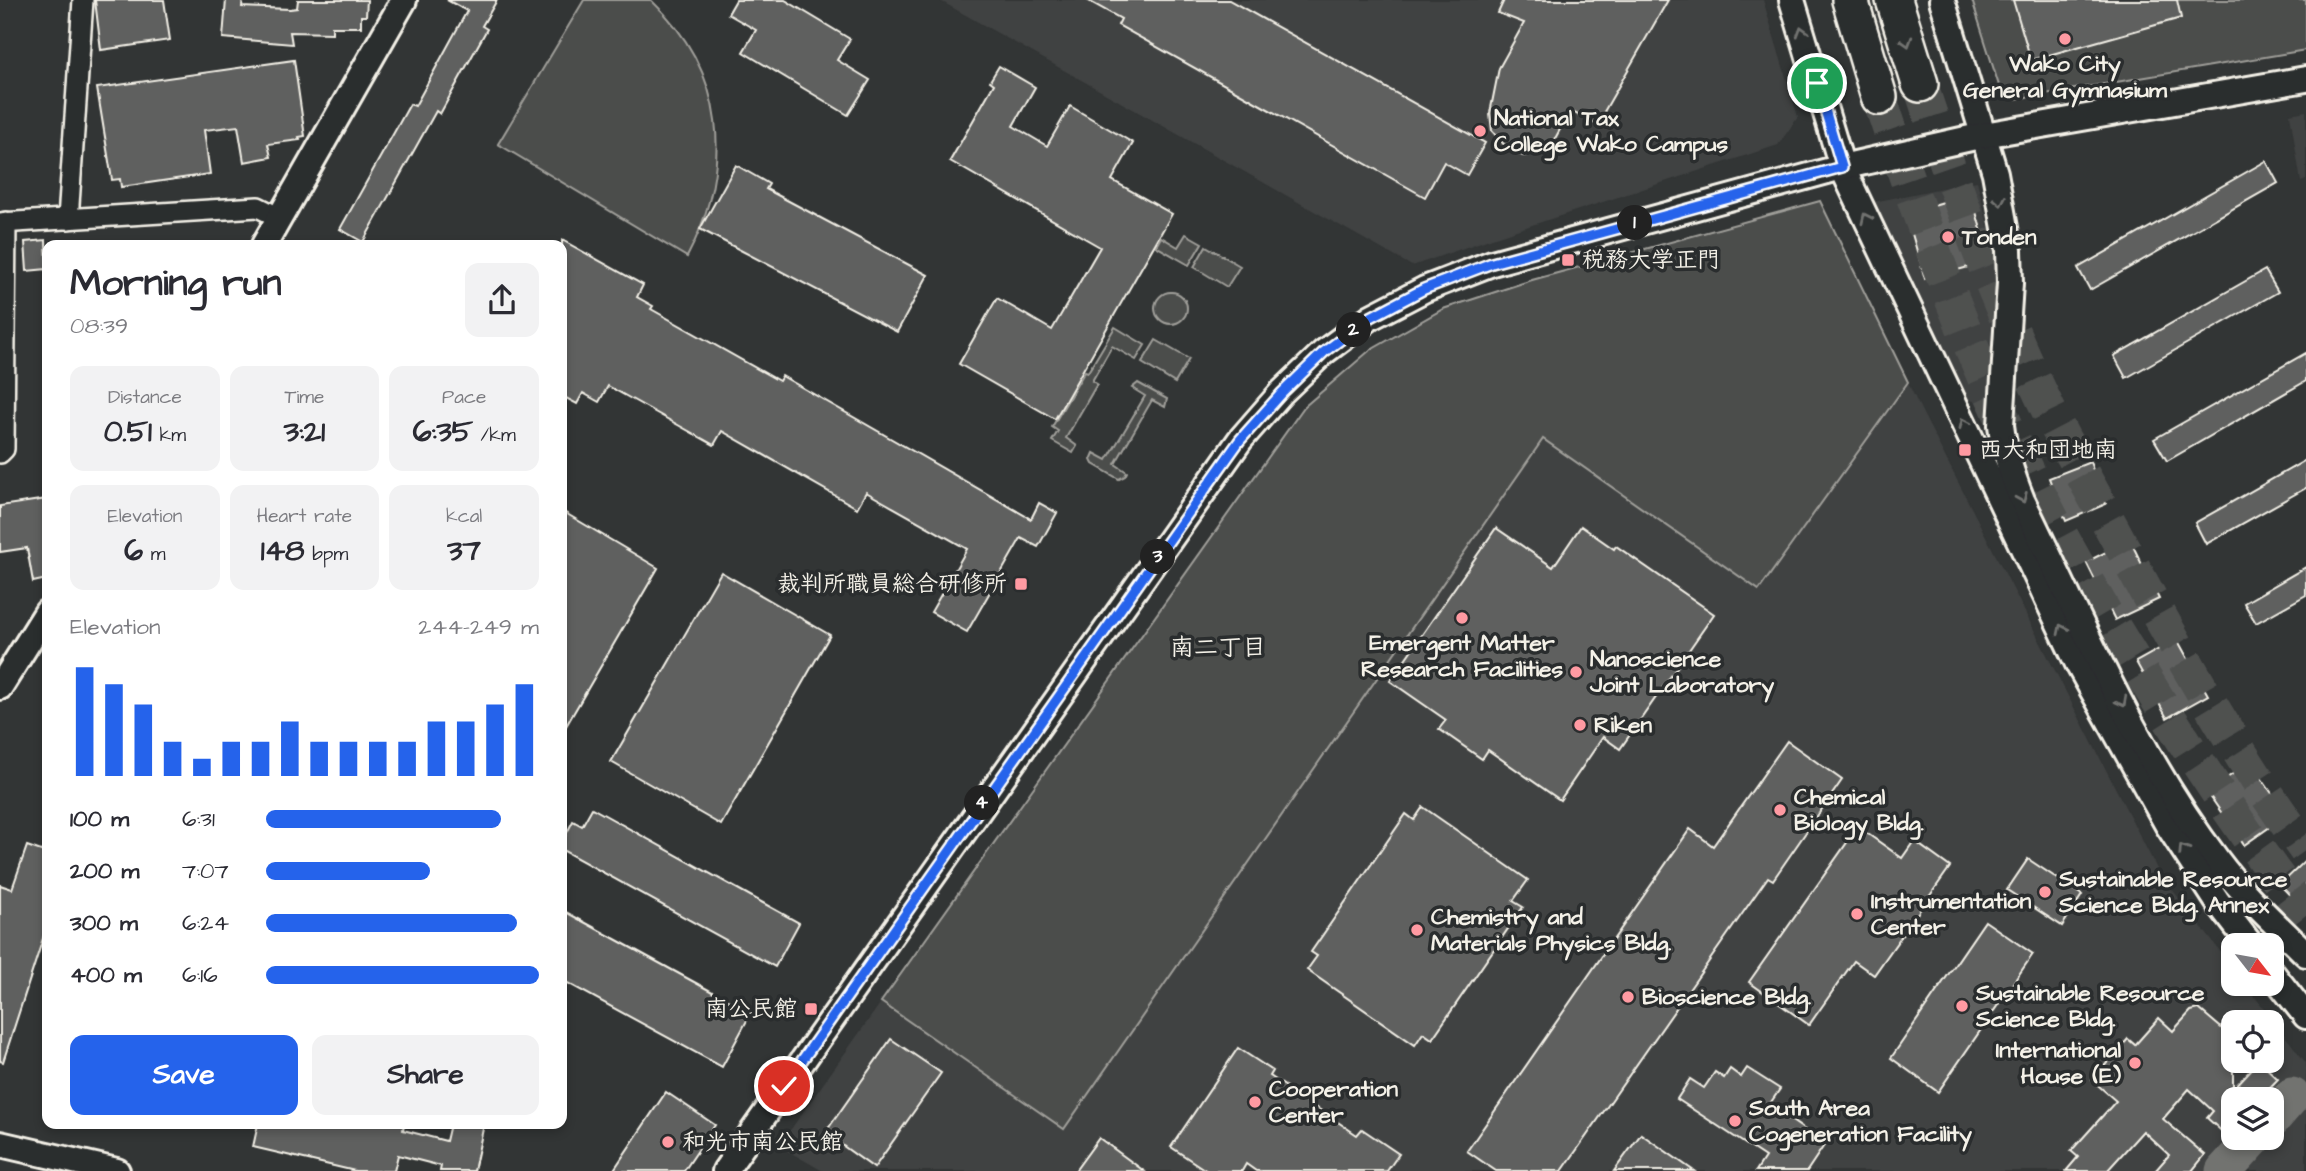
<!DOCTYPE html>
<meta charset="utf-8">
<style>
body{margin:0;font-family:"Architects Daughter","Klee One",sans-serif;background:#f2f2f3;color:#2b2b33;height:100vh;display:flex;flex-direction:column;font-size:26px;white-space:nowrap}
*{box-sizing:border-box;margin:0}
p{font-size:23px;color:#7c7c81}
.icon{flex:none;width:38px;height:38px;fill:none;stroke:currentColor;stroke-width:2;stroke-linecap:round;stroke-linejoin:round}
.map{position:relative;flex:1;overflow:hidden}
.sheet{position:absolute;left:42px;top:240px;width:525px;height:889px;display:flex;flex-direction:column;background:#fff;border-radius:14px;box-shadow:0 4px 10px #0003}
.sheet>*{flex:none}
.needle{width:46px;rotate:121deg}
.buttons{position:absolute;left:2221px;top:933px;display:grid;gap:14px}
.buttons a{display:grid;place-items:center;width:63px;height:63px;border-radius:14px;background:#fff;box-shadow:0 4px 10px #0003;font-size:35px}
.pin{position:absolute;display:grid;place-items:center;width:60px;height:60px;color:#fff;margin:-30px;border:4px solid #fff;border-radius:50%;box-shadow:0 2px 7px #0007}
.km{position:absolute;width:35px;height:35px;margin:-18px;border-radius:50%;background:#222;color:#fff;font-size:19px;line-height:35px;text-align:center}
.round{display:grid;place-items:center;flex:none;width:74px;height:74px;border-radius:14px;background:#f2f2f3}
.head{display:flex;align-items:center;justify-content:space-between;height:119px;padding:0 28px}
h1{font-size:38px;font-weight:700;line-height:52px}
.figures{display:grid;grid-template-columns:repeat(3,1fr);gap:10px;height:119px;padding:7px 28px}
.figures div{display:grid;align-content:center;border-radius:14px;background:#f2f2f3;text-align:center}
.figures b{font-size:30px;font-weight:700}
.figures small{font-size:19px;font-weight:400}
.figures p{font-size:19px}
.chart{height:196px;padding:14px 28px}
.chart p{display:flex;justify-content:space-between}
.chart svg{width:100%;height:126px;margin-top:7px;stroke:#2563eb;stroke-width:6}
.action{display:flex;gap:14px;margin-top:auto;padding:14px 28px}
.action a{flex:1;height:80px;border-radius:14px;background:#2563eb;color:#fff;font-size:28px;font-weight:700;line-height:80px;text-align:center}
.action a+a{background:#f2f2f3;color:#2b2b33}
ul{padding:0 28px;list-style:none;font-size:23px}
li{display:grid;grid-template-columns:112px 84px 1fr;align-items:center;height:52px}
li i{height:18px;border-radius:9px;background:#2563eb}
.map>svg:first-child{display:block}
.built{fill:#404242;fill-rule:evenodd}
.green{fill:#4b4d4c;stroke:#a09f9a;stroke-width:2}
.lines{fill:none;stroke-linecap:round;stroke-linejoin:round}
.river{stroke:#727370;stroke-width:37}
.building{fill:#5f605f;stroke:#f4f1e8;stroke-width:2}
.motorway-tunnel{stroke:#4f5150;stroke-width:35;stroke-dasharray:35 18;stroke-linecap:butt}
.minor-casing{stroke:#f4f1e8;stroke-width:24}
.tertiary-casing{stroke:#f4f1e8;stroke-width:30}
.motorway-casing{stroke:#f4f1e8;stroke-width:40}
.minor{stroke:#2a2d2e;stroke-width:19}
.tertiary{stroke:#2a2d2e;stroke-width:24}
.motorway{stroke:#2a2d2e;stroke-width:35}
.oneway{stroke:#71726f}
.route-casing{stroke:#fff;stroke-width:14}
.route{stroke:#2563eb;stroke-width:9}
.poi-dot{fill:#ff9aa2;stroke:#2a2d2e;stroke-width:2.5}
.labels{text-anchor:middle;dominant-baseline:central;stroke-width:7;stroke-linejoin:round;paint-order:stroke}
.poi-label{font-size:23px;font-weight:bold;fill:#f4f1e8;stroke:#2a2d2e;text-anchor:start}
.neighbourhood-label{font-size:24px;font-weight:bold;fill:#f4f1e8;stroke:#2a2d2e}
</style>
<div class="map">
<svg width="2306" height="1171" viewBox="0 0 2306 1171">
<rect width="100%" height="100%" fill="#323535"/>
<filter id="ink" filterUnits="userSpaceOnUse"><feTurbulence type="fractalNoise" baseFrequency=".0143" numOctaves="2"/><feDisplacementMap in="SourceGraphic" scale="14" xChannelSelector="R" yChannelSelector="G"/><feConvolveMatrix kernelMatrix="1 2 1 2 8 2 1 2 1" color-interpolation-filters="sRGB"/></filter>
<g filter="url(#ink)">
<g class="built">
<path d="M939 0H1763L1798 117 1778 145 1495 237 1412 266Z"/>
<path d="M2306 111V180L2301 182 2290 114Z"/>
<path d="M1977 181 2000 273 1987 403 1961 399 1869 203Z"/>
<path d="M1820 201 1922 412 2158 871 2233 968V984H2245L2306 1063V1171H823L779 1146 1304 407 1369 351 1443 309 1532 280ZM2233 1022H2272V1060H2233ZM2233 1099H2272V1138H2233Z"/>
</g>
<g class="green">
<path d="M584 0H651C727 72 734 167 687 257L498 144Z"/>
<path d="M1972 0H2306V50L2015 99 2001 92Z"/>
<path d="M1820 201 1908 382 1759 590 1543 439 1064 1129 881 1002 1304 407 1369 351 1443 309 1532 280Z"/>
<path d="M1186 234 1202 243 1189 265 1156 246 1161 237 1178 247Z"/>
<path d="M1206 246 1240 266 1227 287 1194 267Z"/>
<circle cx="1171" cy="308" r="16"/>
<path d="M1115 327 1145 345 1136 360 1112 346 1092 381 1097 384 1066 438 1077 446 1073 453 1052 441 1058 431 1052 427 1085 371 1088 372Z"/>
<path d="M1156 340 1189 359 1175 383 1142 363Z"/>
<path d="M1138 383 1167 399 1165 407 1152 400 1115 464 1127 472 1125 476 1119 479 1093 464 1091 460 1094 453 1107 460 1145 396 1132 388Z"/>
</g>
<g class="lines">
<g class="river">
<path d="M2272 1119 2292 1096"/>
<path d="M2224 1171 2254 1138"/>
</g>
</g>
<g class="building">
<path d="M95 0H164L170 40 101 50Z"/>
<path d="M226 0H243L242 7 290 9 297 8 298 0H367L366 16H361V27H332V33L290 32 292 44 223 38Z"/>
<path d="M447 0H497L482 26 487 29 440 114 436 111 363 242 340 229 410 104 415 106 467 11Z"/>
<path d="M736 0H785L850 39 837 60 870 80 848 115 743 52 756 30 728 14Z"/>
<path d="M1087 0H1229L1485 143 1467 175 1444 162 1425 197 1118 25 1121 19Z"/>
<path d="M1504 0H1668L1597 124 1570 111 1551 146 1542 152 1523 156 1507 148 1492 131 1490 113 1499 68 1524 23 1498 13Z"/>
<path d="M2013 0H2177L2181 18 2031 60Z"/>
<path d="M294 60 304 130 305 136 299 137 300 140 268 144 271 157 244 162 238 126 204 130 210 174 121 187 120 179 112 180 97 88Z"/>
<path d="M999 66 1035 87 1013 126 1047 146 1070 106 1133 143 1112 180 1172 214 1055 419 959 364 997 298 1052 330 1100 247 950 161 994 84 990 81Z"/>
<path d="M2266 161 2278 183 2090 290 2078 268Z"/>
<path d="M736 165 769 184 766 189 928 275 897 332 700 229Z"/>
<path d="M1971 194 1990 261 1925 279 1906 213Z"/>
<path d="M46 240 47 269 27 271 25 242Z"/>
<path d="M562 240 643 285 637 297 653 306 651 309 779 381 782 376 1031 519 1039 503 1057 513 1038 547 1021 538 967 632 931 612 967 549 866 492 857 508 722 431 714 445 608 386 599 402 583 393 577 404 562 396Z"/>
<path d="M2265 270 2278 292 2126 378 2114 356Z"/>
<path d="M2306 353V381L2167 461 2154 439Z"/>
<path d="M2306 460V488L2206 544 2195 523Z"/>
<path d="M2090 462 2106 504 2066 521 2049 478Z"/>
<path d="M47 499V579L33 582 27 548 0 552V506Z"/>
<path d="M562 511 658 568 562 733Z"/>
<path d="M1581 526 1614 549 1616 546 1714 614 1620 749 1603 737 1560 800 1488 750 1482 759 1439 729 1446 720 1390 681 1496 528 1553 567Z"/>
<path d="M2130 540 2159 599 2115 620 2086 562Z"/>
<path d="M2306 567V595L2256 623 2244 603Z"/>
<path d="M721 572 830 635 721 825 611 762Z"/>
<path d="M2177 639 2208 695 2167 718 2136 662Z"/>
<path d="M1787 741 1842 780 1773 880 1768 877 1562 1171H1496L1467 1151 1690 829 1713 846Z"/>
<path d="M2250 762 2287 815 2244 845 2207 792Z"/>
<path d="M1423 807 1528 880 1513 901 1523 907 1432 1039 1423 1033 1415 1045 1307 970 1317 956 1311 952 1406 814 1414 820Z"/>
<path d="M592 808 799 923 775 967 562 850V842L573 821 582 826Z"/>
<path d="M1858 827 1902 858 1914 841 1950 867 1874 975 1854 961 1809 1025 1749 982Z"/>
<path d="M27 846 47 853V926L3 1062 0 1061V885L12 889Z"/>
<path d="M2028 859 2082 895 2062 926 2007 890Z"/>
<path d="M2306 860V912L2280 885Z"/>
<path d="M562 910 751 1013 722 1067 562 980Z"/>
<path d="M1985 921 2033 954 1938 1092 1891 1058Z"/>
<path d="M2199 1009 2233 1038V1089L2259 1061 2278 1079 2259 1099H2233V1127L2226 1135 2207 1118 2213 1111 2189 1089 2163 1119 2205 1155 2192 1171H2155L2169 1155 2143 1131 2107 1171H2066L2078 1157 2071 1151 2116 1101 2092 1080 2128 1039 2135 1045 2159 1018 2173 1031 2191 1011Z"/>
<path d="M891 1039 941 1073 874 1168 825 1133Z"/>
<path d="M1238 1048 1273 1071 1270 1076 1357 1135 1362 1129 1399 1154 1387 1171H1256L1246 1164 1242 1171H1207L1171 1147Z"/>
<path d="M1747 1068 1780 1089 1769 1105 1825 1144 1807 1171H1756L1765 1157 1677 1099 1690 1079 1704 1088 1715 1072 1724 1078 1730 1069 1741 1077Z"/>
<path d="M666 1092 715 1125 684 1171H613Z"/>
<path d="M258 1124H404L403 1130 446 1141 450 1124H484L474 1171H440L441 1166 398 1155 394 1171H355L253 1147Z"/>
<path d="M1641 1134 1694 1171H1614Z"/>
<path d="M1099 1138 1144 1171H1075Z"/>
</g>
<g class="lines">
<g class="motorway-tunnel">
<path d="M1920 84C1957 196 1998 307 2050 413 2075 463 2104 512 2130 562 2184 661 2239 759 2306 850"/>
<path d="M1879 97C1918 214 1961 330 2014 443 2049 518 2090 590 2134 661 2187 748 2243 834 2306 915"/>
</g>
<g class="minor-casing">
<g id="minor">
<path d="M68 219 83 0"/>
<path d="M0 223 258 207 280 218"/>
<path d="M0 453 4 449 6 222"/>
</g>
</g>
<g class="tertiary-casing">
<g id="tertiary">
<path d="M1792 0 1842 167 2079 666 2167 824 2217 901 2251 945"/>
<path d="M1942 0 1995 173 2009 250 2010 283 2001 425C2004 452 2012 475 2022 500 2082 622 2135 752 2218 861 2243 895 2276 924 2306 954"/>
<path d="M264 245 404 0"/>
<path d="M0 687 47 612"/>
<path d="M2272 973 2306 1016"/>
<path d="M0 1144 117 1171"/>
<path d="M725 1171 1240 440 1281 393 1324 352 1371 317 1425 289 1492 263 1842 167 1984 135 2306 79"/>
</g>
</g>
<g class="motorway-casing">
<g id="motorway">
<path d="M1850 0 1879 97"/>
<path d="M1894 0 1920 84"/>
</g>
</g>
<use href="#minor" class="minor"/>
<use href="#tertiary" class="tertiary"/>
<use href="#motorway" class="motorway"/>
</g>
<defs><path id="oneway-chevron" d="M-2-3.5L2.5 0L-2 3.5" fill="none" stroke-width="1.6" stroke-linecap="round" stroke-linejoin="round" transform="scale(1.75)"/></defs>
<g class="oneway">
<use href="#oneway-chevron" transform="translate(1802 31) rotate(-107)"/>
<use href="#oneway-chevron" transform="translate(1907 42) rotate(73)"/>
<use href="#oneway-chevron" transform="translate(2000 201) rotate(79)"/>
<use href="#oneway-chevron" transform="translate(1866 218) rotate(-115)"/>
<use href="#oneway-chevron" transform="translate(1964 423) rotate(-115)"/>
<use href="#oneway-chevron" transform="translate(2022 498) rotate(67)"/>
<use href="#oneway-chevron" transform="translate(2062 629) rotate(-116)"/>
<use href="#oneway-chevron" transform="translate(2122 702) rotate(62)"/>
<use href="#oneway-chevron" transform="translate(2183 849) rotate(-123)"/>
</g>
</g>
<g class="lines" filter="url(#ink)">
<g class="route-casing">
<path id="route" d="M784 1086 1208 485 1240 440 1282 393 1324 352 1371 317 1424 289 1492 263 1842 167 1817 83"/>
</g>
<use href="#route" class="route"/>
</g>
<g class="poi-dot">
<circle cx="2065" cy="39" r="7"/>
<circle cx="1480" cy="131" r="7"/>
<circle cx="1948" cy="237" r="7"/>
<rect x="1561" y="253" width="14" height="14" rx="3.5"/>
<rect x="1958" y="443" width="14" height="14" rx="3.5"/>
<rect x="1014" y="577" width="14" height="14" rx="3.5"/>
<circle cx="1462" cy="618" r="7"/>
<circle cx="1576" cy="672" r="7"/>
<circle cx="1580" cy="725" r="7"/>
<circle cx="1780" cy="810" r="7"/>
<circle cx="2045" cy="892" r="7"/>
<circle cx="1857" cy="914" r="7"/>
<circle cx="1417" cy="930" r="7"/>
<circle cx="1628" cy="997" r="7"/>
<circle cx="1962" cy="1006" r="7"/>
<rect x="804" y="1002" width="14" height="14" rx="3.5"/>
<circle cx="2135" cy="1063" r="7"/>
<circle cx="1255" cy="1102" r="7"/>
<circle cx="1735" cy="1121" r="7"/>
<circle cx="668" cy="1142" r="7"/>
</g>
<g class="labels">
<g class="poi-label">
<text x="2065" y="64" text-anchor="middle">Wako City<tspan x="2065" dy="26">General Gymnasium</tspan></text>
<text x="1494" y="118">National Tax<tspan x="1494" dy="26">College Wako Campus</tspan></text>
<text x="1962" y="237">Tonden</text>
<text x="1582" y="260">税務大学正門</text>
<text x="1979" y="450">西大和団地南</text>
<text x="1007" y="584" text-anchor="end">裁判所職員総合研修所</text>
<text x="1462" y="643" text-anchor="middle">Emergent Matter<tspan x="1462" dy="26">Research Facilities</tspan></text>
<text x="1590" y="659">Nanoscience<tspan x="1590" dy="26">Joint Laboratory</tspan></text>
<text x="1594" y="725">Riken</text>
<text x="1794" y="797">Chemical<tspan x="1794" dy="26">Biology Bldg.</tspan></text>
<text x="2059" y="879">Sustainable Resource<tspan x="2059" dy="26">Science Bldg. Annex</tspan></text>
<text x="1871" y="901">Instrumentation<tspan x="1871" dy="26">Center</tspan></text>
<text x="1431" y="917">Chemistry and<tspan x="1431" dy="26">Materials Physics Bldg.</tspan></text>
<text x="1976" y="993">Sustainable Resource<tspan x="1976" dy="26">Science Bldg.</tspan></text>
<text x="1642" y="997">Bioscience Bldg.</text>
<text x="797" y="1009" text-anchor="end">南公民館</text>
<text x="2121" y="1050" text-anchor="end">International<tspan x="2121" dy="26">House (E)</tspan></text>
<text x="1269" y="1089">Cooperation<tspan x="1269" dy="26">Center</tspan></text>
<text x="1749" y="1108">South Area<tspan x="1749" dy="26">Cogeneration Facility</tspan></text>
<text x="682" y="1142">和光市南公民館</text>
</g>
<g class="neighbourhood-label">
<text x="1218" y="648">南二丁目</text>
</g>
</g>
</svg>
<div class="buttons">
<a><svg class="needle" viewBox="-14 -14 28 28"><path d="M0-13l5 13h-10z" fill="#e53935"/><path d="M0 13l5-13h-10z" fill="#7c7c81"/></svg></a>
<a><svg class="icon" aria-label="locate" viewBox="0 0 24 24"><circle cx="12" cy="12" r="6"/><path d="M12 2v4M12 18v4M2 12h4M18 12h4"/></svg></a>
<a><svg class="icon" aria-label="layers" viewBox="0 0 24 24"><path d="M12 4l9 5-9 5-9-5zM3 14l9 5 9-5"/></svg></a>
</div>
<div class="pin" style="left:1817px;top:83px;background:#1e9e55"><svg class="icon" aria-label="arrive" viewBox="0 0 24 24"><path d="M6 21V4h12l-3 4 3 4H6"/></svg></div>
<div class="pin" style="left:784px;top:1086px;background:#d93025"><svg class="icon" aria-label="check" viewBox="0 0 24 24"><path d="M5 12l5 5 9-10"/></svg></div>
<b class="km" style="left:1635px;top:223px">1</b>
<b class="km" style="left:1354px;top:330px">2</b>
<b class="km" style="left:1158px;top:557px">3</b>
<b class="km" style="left:982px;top:803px">4</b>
<section class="sheet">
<div class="head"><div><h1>Morning run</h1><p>08:39</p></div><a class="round"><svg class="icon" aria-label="share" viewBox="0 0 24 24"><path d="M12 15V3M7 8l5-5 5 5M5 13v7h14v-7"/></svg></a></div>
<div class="figures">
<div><p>Distance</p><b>0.51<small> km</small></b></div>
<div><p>Time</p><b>3:21</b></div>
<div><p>Pace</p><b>6:35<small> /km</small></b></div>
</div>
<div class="figures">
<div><p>Elevation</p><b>6<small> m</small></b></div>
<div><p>Heart rate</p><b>148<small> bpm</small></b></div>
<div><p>kcal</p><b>37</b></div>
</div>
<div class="chart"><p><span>Elevation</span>244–249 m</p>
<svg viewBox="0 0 160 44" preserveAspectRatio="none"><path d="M5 44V6M15 44V12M25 44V19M35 44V32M45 44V38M55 44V32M65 44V32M75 44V25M85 44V32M95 44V32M105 44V32M115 44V32M125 44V25M135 44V25M145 44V19M155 44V12"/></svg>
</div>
<ul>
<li><b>100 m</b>6:31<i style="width:86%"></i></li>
<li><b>200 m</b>7:07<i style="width:60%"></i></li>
<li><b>300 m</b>6:24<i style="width:92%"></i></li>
<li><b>400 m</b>6:16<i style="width:100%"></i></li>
</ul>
<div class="action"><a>Save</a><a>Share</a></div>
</section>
</div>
